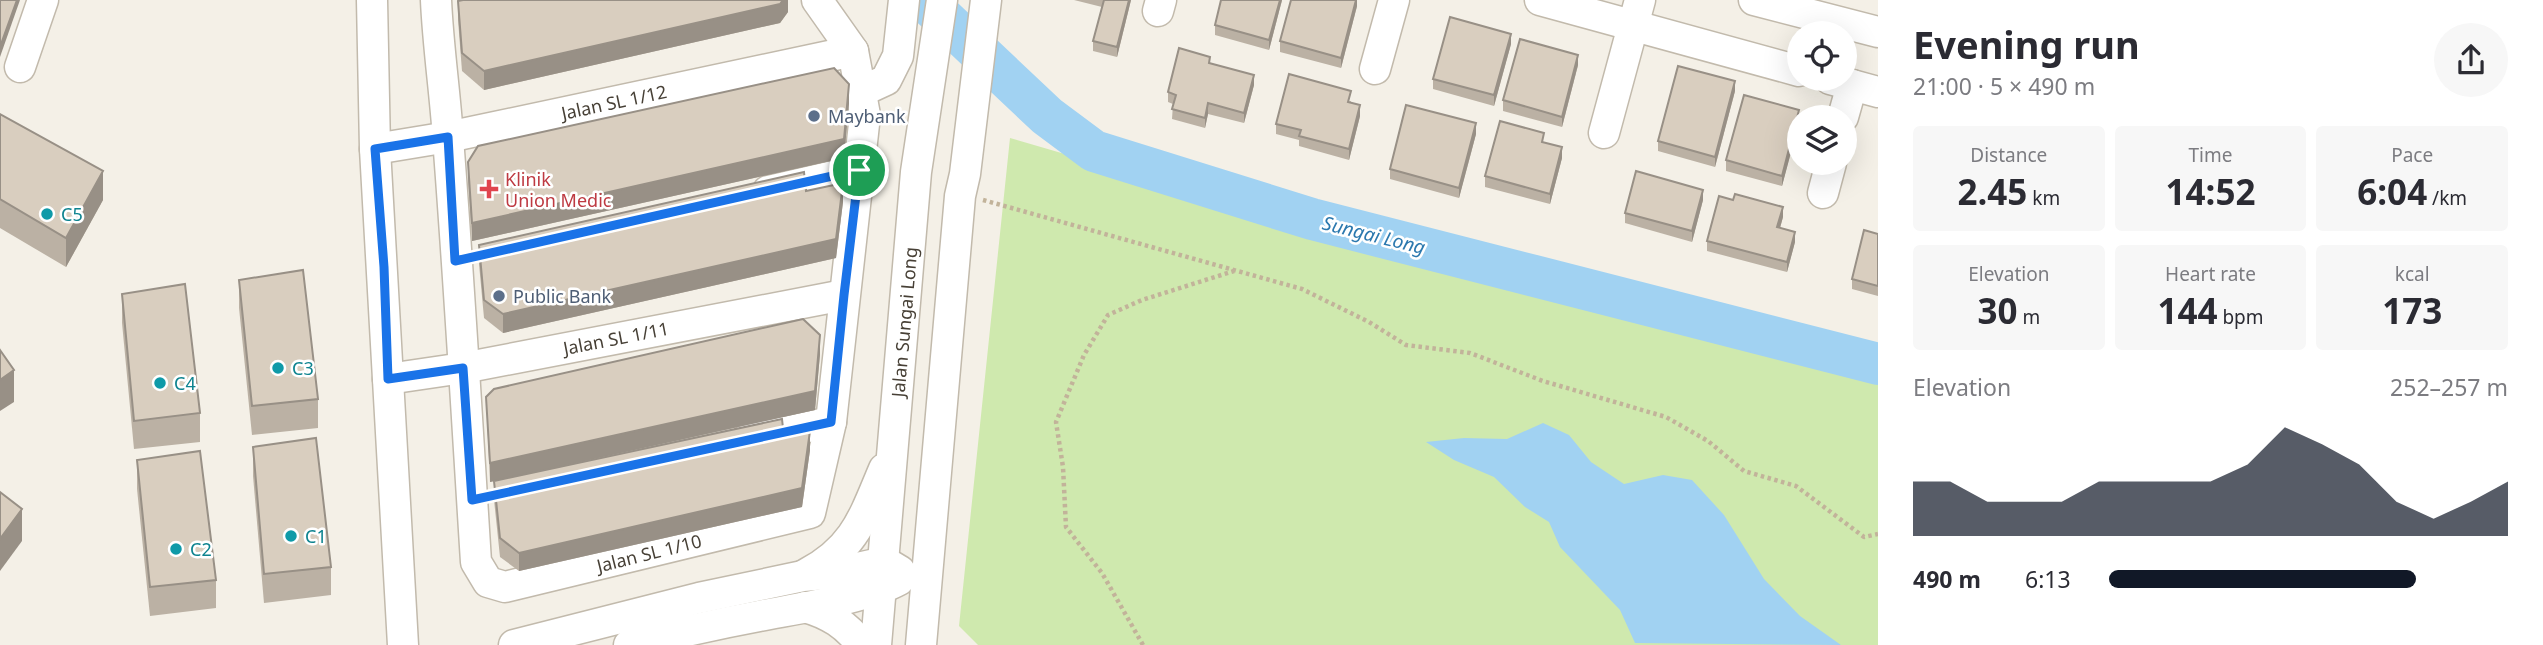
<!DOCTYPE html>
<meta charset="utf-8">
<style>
body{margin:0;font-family:"Noto Sans",sans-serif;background:#f7f7f7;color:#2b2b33;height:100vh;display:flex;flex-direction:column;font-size:26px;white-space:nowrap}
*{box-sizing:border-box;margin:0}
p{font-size:23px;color:#7c7c81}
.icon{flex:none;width:38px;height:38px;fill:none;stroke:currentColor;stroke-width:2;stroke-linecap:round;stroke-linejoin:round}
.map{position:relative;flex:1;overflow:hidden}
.side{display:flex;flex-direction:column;background:#fff;width:665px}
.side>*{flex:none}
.buttons{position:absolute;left:1787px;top:21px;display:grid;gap:14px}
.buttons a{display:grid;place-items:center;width:70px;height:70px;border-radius:50%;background:#fff;box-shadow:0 7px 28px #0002;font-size:35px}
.pin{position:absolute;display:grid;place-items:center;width:60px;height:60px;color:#fff;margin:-30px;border:4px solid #fff;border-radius:50%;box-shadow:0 2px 7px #0007}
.round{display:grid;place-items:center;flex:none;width:74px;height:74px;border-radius:37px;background:#f7f7f7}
.overview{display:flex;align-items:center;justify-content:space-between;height:119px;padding:0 35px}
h1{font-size:38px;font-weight:700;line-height:52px}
.stats{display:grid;grid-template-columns:repeat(3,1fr);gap:10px;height:119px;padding:7px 35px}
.stats div{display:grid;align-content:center;border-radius:7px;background:#f7f7f7;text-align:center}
.stats b{font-size:35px;font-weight:700}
.stats small{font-size:19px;font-weight:400}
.stats p{font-size:19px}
.chart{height:196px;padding:14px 35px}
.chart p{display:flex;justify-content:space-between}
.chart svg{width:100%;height:126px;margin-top:7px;fill:#111827;opacity:.7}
ul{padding:0 35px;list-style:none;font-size:23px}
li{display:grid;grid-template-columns:112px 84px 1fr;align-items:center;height:52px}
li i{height:18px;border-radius:9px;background:#111827}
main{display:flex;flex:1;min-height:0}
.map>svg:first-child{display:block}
.green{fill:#cfe9ae}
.water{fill:#a1d2f2}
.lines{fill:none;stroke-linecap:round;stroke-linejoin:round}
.river{stroke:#a1d2f2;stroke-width:42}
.minor-casing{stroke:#c2baac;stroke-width:33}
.path{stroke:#c2b39a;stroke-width:4.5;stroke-dasharray:3.5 3.5;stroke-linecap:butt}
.minor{stroke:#fff;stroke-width:30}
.wall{fill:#bbb1a4}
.shaded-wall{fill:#989086}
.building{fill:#d9cebf;stroke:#989086;stroke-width:2}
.route-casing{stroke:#fff;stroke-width:14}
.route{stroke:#1a73e8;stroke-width:9}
.service-dot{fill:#5c6f8a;stroke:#fff;stroke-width:2.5}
.health-dot{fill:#e0444e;stroke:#fff;stroke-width:2.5}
.culture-dot{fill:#0f9aa8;stroke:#fff;stroke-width:2.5}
.labels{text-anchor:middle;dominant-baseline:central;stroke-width:5;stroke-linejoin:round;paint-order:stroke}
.street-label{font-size:18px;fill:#474036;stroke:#fff}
.service-label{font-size:18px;fill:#4e5e75;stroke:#fff;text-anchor:start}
.health-label{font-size:18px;fill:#be3a42;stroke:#fff;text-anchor:start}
.culture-label{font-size:18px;fill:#0d838f;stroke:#fff;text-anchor:start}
.water-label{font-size:19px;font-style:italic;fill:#2b78ae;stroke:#fff}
</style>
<main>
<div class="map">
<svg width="1878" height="645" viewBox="0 0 1878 645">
<rect width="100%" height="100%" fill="#f4f0e7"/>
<path class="green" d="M1010 138 1363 241 1878 375V645H978L959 626Z"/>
<path class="water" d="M1543 423 1569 435 1591 462 1624 484 1663 475 1692 480 1724 515 1764 579 1800 616 1841 645 1635 643 1620 610 1560 547 1549 522 1525 507 1494 477 1454 460 1426 442 1464 438 1507 439Z"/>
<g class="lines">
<path class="river" d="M924 0 1047 116 1094 151 1312 219 1878 364"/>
<g class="minor-casing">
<g id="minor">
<path d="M372 0 375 149 403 645"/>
<path d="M436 0C438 46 445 92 448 138 459 279 467 420 476 562L488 582 505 587 810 513 831 422 865 115 853 51 817 0"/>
<path d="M1540 0 1799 71"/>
<path d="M1754 0 1878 32"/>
<path d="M1158 11 1161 0"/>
<path d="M20 67 43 0"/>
<path d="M1375 69 1394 0"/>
<path d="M1830 79 1878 92"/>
<path d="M860 92 886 80 898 56 904 0"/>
<path d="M1843 117 1852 85"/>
<path d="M1604 133 1640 0"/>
<path d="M375 149 448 137 853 51"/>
<path d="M768 191 859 170"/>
<path d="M1823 193 1831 163"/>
<path d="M388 379 463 368 844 295"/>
<path d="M746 440 831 422"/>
<path d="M806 574C855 549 864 516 884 469"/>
<path d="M805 607C830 614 846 625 862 645"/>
<path d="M514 645 699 598 803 576 835 573 885 562 900 571"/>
<path d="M629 645C672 634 716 624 759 616 800 608 864 599 899 580"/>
<path d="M876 645 916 172 942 0"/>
<path d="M921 645 960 196 965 174 986 0"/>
</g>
</g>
<g class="path">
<path d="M983 200 1302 289 1369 322 1406 345 1470 353 1543 381 1666 417 1708 441 1744 471 1796 486 1864 537 1878 534"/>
<path d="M1143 645 1102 573 1066 527 1063 467 1056 422 1084 355 1108 315 1142 300 1234 271"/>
</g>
<use href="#minor" class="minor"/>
</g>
<g class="wall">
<path d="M788 0V12L780 23 484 90 462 71 458 20V1Z"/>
<path d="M1074 0H1131L1117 57 1093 51V41L1102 7Z"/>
<path d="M1221 0H1282L1269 50 1215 35V25Z"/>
<path d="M1357 0V6L1341 68 1280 52V41Z"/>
<path d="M1511 44 1494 106 1433 89V79Z"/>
<path d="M1210 63 1254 85 1244 123 1208 114 1205 128 1172 119 1173 104 1168 102V92Z"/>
<path d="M1578 65 1562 127 1503 111V100Z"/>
<path d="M1735 91 1715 167 1658 151V141Z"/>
<path d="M1351 101V103L1360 116 1349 160 1299 146V140L1276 134V124Z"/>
<path d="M849 103 844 158 472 241 468 181V162Z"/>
<path d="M1799 110V122L1782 186 1726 171V160Z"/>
<path d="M0 114 103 200 66 267 0 228Z"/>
<path d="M1476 134 1459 198 1390 179V169Z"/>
<path d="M1544 143 1562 158 1550 204 1485 187V176Z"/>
<path d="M1703 200 1692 242 1625 223V213Z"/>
<path d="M843 202 836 258 503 333 484 318 479 264V245Z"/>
<path d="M1783 217 1780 228 1795 242 1787 272 1707 251V241Z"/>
<path d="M1878 234V296L1852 289V279Z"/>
<path d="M239 280 318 399V428L252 435 239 308Z"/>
<path d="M122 294 200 413V442L134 449 122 323Z"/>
<path d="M820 354 815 410 496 481 784 437 810 450 802 507 519 571 500 557 494 500V481L490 482 486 397Z"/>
<path d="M253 447 331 567V595L264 603 253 476Z"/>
<path d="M137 460 216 580V608L150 616 137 489Z"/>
</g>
<g class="shaded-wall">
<path d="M17 0H20L0 57V47Z"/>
<path d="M783 0H788V12L780 23 484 90V71Z"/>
<path d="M1129 0H1131L1117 57V47Z"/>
<path d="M1280 0H1282L1269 50V40Z"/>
<path d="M1356 0H1357V6L1341 68V58Z"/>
<path d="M1511 34V44L1494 106V95Z"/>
<path d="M1578 55V65L1562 127V117Z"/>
<path d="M1254 75V85L1244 123V113Z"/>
<path d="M1735 81V91L1715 167V157Z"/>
<path d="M849 84V103L844 158 472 241V223Z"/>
<path d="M1208 103V114L1205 128V118Z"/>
<path d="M1360 105V116L1349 160V149Z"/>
<path d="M1799 110V122L1782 186V176Z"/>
<path d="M1476 123V134L1459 198V188Z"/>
<path d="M1562 147V158L1550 204V194Z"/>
<path d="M103 171V200L66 267V238Z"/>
<path d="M843 183V202L836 258 503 333V314Z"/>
<path d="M1703 190V200L1692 242V231Z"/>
<path d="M1783 207V217L1777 238V227Z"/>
<path d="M1795 232V242L1787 272V262Z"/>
<path d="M820 335V354L815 410 490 482V463Z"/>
<path d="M14 370V402L0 411V380Z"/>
<path d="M810 431V450L802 507 519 571V553Z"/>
<path d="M22 509V541L0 571V539Z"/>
</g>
<g class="building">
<path d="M0 0H17L0 47Z"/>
<path d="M463 0H783L780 4 484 71 462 53 458 1Z"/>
<path d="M1104 0H1129L1117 47 1093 41Z"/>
<path d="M1221 0H1280L1269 40 1215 25Z"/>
<path d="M1291 0H1356L1341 58 1280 41Z"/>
<path d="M1450 17 1511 34 1494 95 1433 79Z"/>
<path d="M1520 39 1578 55 1562 117 1503 100Z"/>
<path d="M1179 48 1210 57 1209 63 1254 75 1244 113 1208 103 1205 118 1172 109 1176 95 1168 92Z"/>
<path d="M1678 66 1735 81 1715 157 1658 141Z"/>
<path d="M834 68 849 84 844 139 472 223 468 162 478 146Z"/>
<path d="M1289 74 1351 91 1348 102 1360 105 1349 149 1299 136 1301 130 1276 124Z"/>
<path d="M1744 95 1799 110 1782 176 1726 160Z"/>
<path d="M1406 105 1476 123 1459 188 1390 169Z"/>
<path d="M0 114 103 171 66 238 0 199Z"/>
<path d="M1500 121 1544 133 1542 142 1562 147 1550 194 1485 176Z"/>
<path d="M1636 171 1703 190 1692 231 1625 213Z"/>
<path d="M804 172 806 191 843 183 836 239 503 314 484 300 479 245Z"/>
<path d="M1735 194 1783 207 1777 227 1795 232 1787 262 1707 241 1719 196 1733 200Z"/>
<path d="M1864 230 1878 234V286L1852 279Z"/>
<path d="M303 270 318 399 252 406 239 280Z"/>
<path d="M185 284 200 413 134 421 122 294Z"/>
<path d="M803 319 820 335 815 391 490 463 486 397 494 389Z"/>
<path d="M0 350 14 370 0 380Z"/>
<path d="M782 419 784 437 810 431 802 488 519 553 500 538 494 481Z"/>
<path d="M316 438 331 567 264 574 253 447Z"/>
<path d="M200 451 216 580 150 587 137 460Z"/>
<path d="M0 492 22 509 0 539Z"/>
</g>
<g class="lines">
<g class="route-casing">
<path id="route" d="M448 137 455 261 859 170 844 295 831 422 472 500 463 368 388 379 384 267 375 149Z"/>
</g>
<use href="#route" class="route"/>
</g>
<g class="service-dot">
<circle cx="814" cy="116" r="7"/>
<circle cx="499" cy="296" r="7"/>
</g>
<path class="health-dot" d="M485.5 178.5h7v7h7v7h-7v7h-7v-7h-7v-7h7z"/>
<g class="culture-dot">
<circle cx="47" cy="214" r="7"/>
<circle cx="278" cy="368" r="7"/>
<circle cx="160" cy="383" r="7"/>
<circle cx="291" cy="536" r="7"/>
<circle cx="176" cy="549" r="7"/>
</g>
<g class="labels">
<g class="street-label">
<text transform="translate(614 102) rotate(-12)">Jalan SL 1/12</text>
<text transform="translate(904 322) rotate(-85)">Jalan Sungai Long</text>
<text transform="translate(616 338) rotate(-11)">Jalan SL 1/11</text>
<text transform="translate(649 553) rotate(-14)">Jalan SL 1/10</text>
</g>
<g class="service-label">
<text x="828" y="116">Maybank</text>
<text x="513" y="296">Public Bank</text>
</g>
<g class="health-label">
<text x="505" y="179">Klinik<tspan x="505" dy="21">Union Medic</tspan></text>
</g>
<g class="culture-label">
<text x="61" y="214">C5</text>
<text x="292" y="368">C3</text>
<text x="174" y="383">C4</text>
<text x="305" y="536">C1</text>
<text x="190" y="549">C2</text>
</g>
<g class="water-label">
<text transform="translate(1374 235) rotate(14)">Sungai Long</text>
</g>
</g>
</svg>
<div class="buttons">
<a><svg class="icon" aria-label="locate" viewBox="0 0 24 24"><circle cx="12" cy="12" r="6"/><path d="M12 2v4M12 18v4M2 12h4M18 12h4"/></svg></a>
<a><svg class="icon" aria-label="layers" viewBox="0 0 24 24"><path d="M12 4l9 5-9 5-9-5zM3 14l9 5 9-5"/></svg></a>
</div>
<div class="pin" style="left:859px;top:170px;background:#1e9e55"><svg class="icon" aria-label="arrive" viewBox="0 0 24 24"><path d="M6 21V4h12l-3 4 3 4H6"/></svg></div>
</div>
<section class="side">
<div class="overview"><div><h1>Evening run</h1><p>21:00 · 5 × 490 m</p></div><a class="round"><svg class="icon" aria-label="share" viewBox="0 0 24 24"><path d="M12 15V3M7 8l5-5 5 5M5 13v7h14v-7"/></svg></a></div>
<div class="stats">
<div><p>Distance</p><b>2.45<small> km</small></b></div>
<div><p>Time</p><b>14:52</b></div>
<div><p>Pace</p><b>6:04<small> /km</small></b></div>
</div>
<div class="stats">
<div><p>Elevation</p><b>30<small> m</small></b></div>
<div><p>Heart rate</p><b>144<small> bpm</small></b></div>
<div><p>kcal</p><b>173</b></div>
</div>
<div class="chart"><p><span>Elevation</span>252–257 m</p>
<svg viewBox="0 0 160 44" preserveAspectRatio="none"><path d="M0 44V25L10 25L20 32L30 32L40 32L50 25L60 25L70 25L80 25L90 19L100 6L110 12L120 19L130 32L140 38L150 32L160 25V44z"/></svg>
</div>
<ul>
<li><b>490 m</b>6:13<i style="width:77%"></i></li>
</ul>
</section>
</main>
